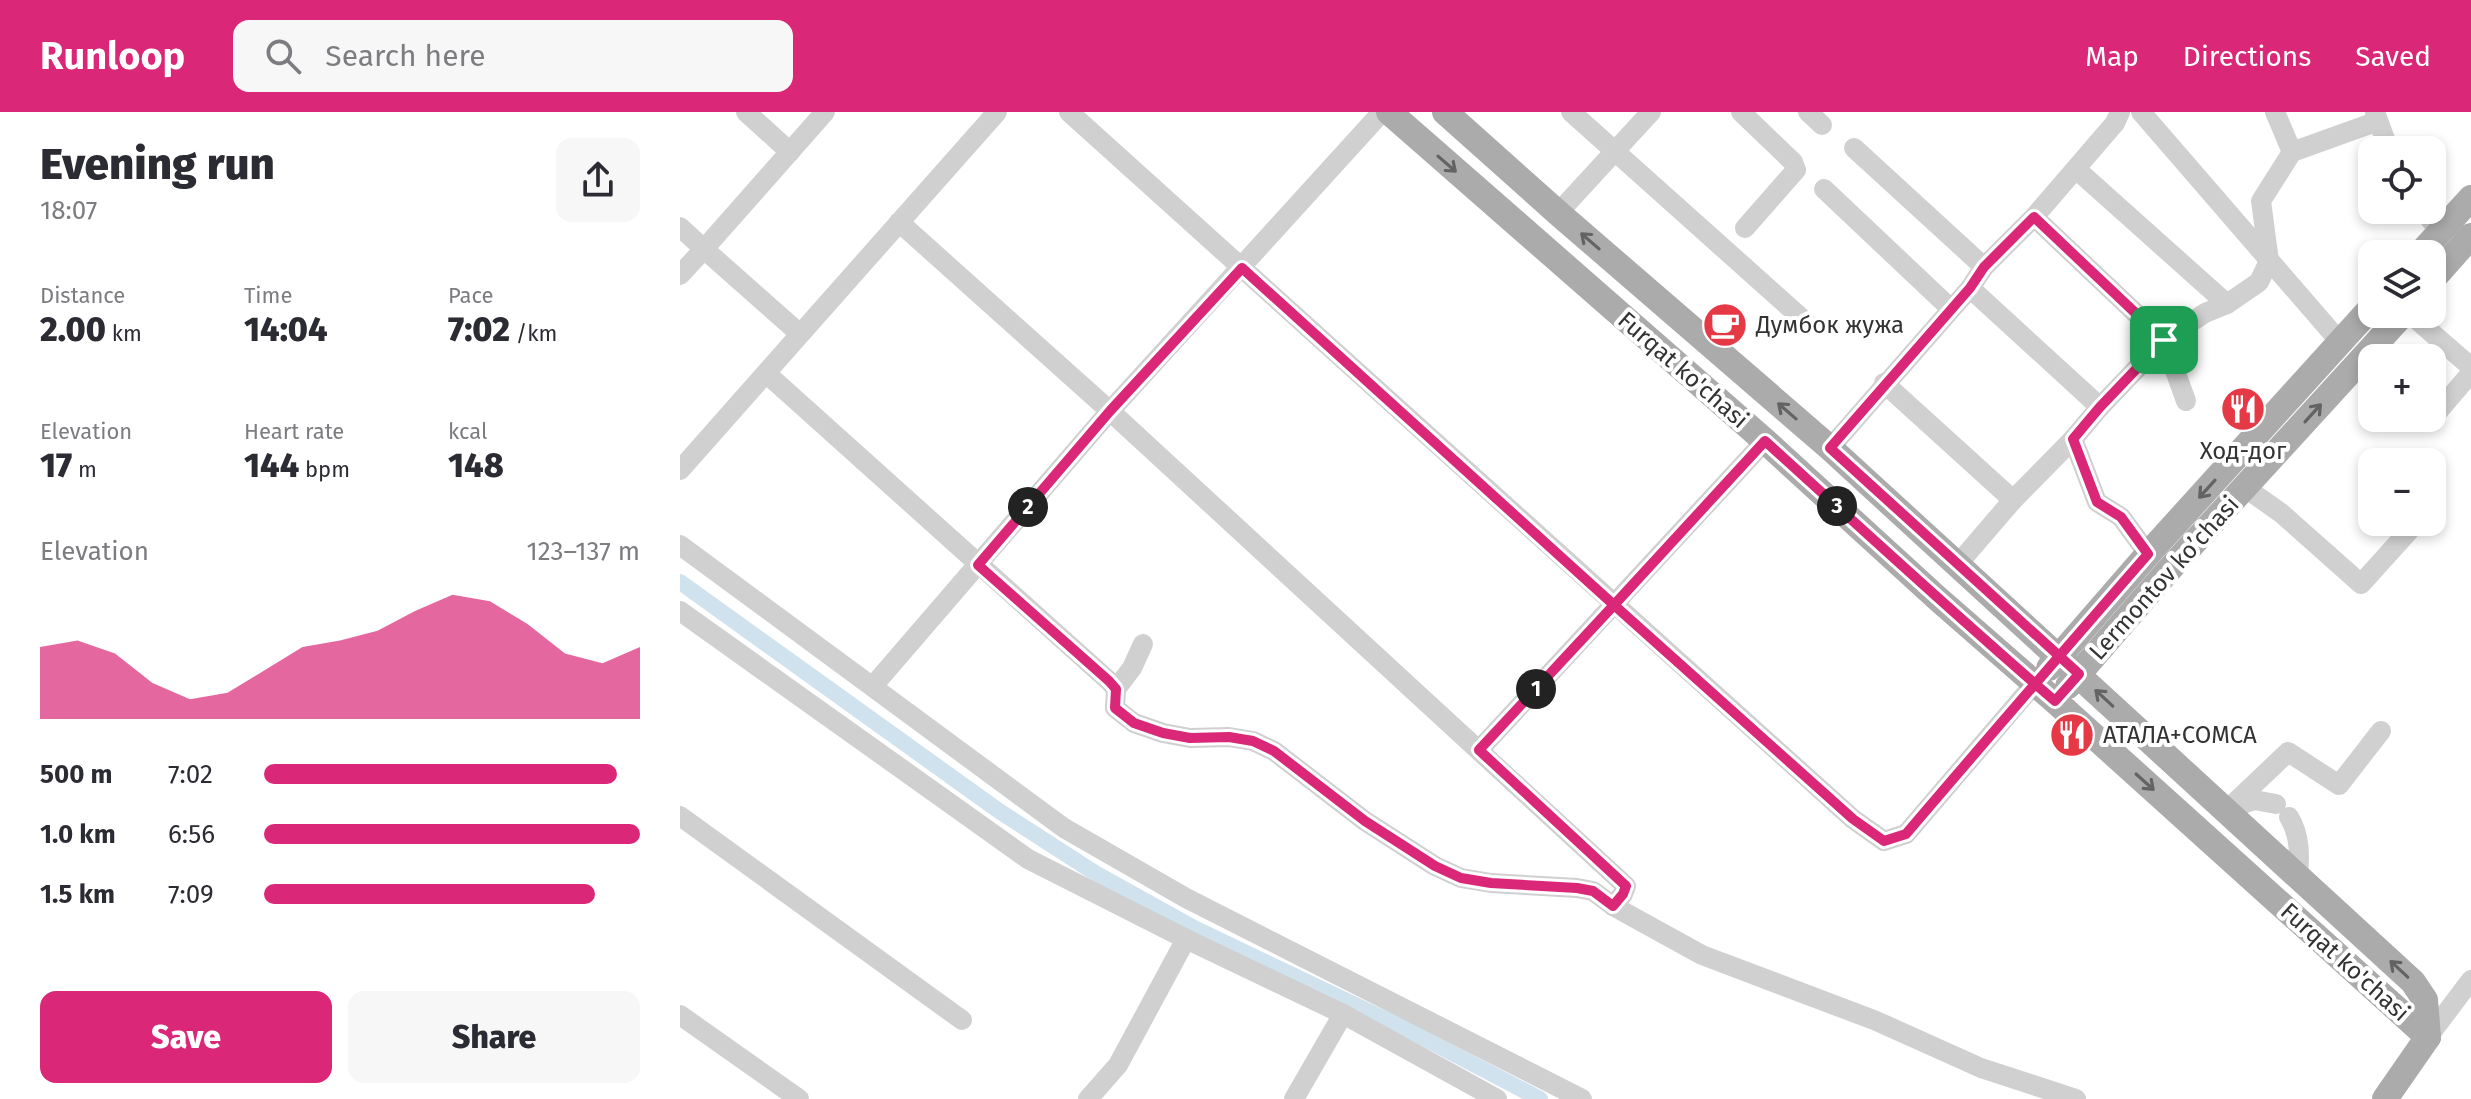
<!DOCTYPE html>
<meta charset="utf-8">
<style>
body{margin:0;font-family:"Fira Sans",sans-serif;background:#f7f7f7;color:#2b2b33;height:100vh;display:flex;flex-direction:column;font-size:30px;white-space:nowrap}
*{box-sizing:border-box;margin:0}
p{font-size:26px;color:#7c7c81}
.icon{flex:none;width:44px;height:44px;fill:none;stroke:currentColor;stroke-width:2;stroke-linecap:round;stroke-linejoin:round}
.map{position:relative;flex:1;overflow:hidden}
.details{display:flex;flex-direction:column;background:#fff;width:680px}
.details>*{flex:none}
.buttons{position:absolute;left:1678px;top:24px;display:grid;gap:16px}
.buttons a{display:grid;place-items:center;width:88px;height:88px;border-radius:16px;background:#fff;box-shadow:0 4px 12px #0003;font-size:40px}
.pin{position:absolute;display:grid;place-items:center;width:68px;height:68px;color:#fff;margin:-34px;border-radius:16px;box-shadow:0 4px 12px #0006}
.km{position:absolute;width:40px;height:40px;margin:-20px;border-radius:50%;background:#222;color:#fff;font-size:22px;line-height:40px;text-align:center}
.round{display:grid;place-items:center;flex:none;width:84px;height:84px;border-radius:16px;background:#f7f7f7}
.summary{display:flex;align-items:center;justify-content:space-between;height:136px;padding:0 40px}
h1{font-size:44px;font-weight:800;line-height:60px}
.metrics{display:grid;grid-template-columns:repeat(3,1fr);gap:12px;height:136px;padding:8px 40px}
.metrics div{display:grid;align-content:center}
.metrics b{font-size:34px;font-weight:800}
.metrics small{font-size:22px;font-weight:400}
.metrics p{font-size:22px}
.chart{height:224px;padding:16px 40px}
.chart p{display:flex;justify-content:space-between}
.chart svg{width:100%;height:144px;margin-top:8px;fill:#db2777;opacity:.7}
.button{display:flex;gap:16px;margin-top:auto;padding:16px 40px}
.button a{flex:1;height:92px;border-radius:16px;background:#db2777;color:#fff;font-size:32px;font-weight:800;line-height:92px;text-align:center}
.button a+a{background:#f7f7f7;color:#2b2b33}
ul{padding:0 40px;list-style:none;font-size:26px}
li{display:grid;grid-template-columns:128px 96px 1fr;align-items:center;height:60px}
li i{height:20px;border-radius:10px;background:#db2777}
header{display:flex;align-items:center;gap:48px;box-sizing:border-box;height:112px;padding:0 40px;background:#db2777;color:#fff}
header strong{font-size:38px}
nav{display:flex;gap:44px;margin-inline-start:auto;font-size:28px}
.search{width:560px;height:72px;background:#f7f7f7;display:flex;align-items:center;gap:20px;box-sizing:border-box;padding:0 28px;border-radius:16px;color:#7c7c81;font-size:30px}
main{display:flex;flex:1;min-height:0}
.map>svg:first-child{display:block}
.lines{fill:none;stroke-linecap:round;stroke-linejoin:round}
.canal{stroke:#cfe2ee;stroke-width:16}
.minor{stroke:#d0d0d0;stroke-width:20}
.major{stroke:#ababab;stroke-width:26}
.oneway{stroke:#636363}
.route-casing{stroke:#fff;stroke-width:16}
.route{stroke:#db2777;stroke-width:10}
.labels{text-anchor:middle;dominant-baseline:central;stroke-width:8;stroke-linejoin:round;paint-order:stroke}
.poi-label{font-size:24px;fill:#333;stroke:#fff;text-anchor:start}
.street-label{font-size:24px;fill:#333;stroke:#fff}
</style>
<header>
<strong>Runloop</strong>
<div class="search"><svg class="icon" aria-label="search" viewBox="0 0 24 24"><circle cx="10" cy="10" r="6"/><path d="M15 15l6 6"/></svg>Search here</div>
<nav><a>Map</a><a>Directions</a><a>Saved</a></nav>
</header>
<main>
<section class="details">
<div class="summary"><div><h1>Evening run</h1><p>18:07</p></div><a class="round"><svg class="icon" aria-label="share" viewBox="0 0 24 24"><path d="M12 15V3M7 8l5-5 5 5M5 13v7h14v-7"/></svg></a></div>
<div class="metrics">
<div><p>Distance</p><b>2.00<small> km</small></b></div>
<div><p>Time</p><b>14:04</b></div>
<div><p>Pace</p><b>7:02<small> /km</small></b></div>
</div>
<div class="metrics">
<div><p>Elevation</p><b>17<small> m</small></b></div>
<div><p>Heart rate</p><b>144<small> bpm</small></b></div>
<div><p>kcal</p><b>148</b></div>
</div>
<div class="chart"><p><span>Elevation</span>123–137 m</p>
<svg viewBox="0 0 160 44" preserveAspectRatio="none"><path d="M0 44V22L10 20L20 24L30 33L40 38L50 36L60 29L70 22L80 20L90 17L100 11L110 6L120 8L130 15L140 24L150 27L160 22V44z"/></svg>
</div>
<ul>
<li><b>500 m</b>7:02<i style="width:94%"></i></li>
<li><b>1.0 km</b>6:56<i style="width:100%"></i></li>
<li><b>1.5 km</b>7:09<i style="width:88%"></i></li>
</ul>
<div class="button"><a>Save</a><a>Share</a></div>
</section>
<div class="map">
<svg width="1791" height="987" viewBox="0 0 1791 987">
<rect width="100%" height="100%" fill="#fff"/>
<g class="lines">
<path class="canal" d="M0 470 319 699 415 761 514 816 736 922 860 987"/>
<g class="minor">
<path d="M66 0 110 40"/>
<path d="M389 0 1173 707 1204 729 1226 722 1355 571"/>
<path d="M891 0 1127 211"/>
<path d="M1061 0 1113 50 1116 58 1065 116"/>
<path d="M1128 0 1142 13"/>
<path d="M1461 0 1660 230"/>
<path d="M1595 0 1612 40"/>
<path d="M1695 0 1709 38"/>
<path d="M1174 36 1304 155"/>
<path d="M1396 57 1547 192"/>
<path d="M1144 77 1270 196"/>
<path d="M1743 98 1760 120"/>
<path d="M878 101 971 0"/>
<path d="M1354 105 1484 228 1525 201 1547 192 1579 170 1589 149 1581 89 1612 40 1698 9"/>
<path d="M219 110 430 299 946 774 943 782 933 794"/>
<path d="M0 115 24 137 145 0"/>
<path d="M0 163 24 137 119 221"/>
<path d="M1730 202 1791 255"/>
<path d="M87 262 429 569 436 577 435 596 454 611 483 621 510 626 549 625 573 629 594 639 685 709 755 754 781 766 811 771 897 776 913 779 933 794 1022 843 1194 908 1301 956 1396 987"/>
<path d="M1204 271 1333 388"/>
<path d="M1420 295 1484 228 1506 289"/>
<path d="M1749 310 1791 261"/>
<path d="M1393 327 1417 390 1441 405 1468 442"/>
<path d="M1150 336 1290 176 1304 155 1354 105 1435 11 1440 0"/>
<path d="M0 358 317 0"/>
<path d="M1564 375 1601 401 1681 472 1737 410"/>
<path d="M1752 394 1754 392"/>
<path d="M0 433 384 716 506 786 902 987"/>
<path d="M1278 452 1333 388 1393 327 1420 295 1290 176"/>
<path d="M0 499 348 747 506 827 663 902 817 987"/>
<path d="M193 574 430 299 702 0"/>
<path d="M436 577 452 556 463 532"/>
<path d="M799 638 1085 329"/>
<path d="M1554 695 1574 688 1596 692"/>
<path d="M1547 698 1608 640 1659 673 1701 619"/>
<path d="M0 704 282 908"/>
<path d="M1609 705C1620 723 1620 744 1618 764"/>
<path d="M0 903 119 987"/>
<path d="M1748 925 1791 868"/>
<path d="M408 987 438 953 506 827"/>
<path d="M614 987 663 902"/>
</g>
<g class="major">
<path d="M709 0 1085 329 1257 486 1375 589 1748 925"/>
<path d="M765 0 878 101 1150 336 1733 870 1745 888 1748 925"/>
<path d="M1740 142 1791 86"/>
<path d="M1752 168 1791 124"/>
<path d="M1369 556 1468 442 1692 195"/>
<path d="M1388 574 1487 460 1723 202"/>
<path d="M1705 987 1748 925"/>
</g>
</g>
<defs><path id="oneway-shaft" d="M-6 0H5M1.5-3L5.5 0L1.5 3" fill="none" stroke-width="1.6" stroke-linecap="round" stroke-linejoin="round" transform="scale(2)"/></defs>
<g class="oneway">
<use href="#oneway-shaft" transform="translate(767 52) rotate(41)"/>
<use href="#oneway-shaft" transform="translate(910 129) rotate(-139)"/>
<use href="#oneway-shaft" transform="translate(1107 299) rotate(-139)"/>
<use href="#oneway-shaft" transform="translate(1633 301) rotate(-48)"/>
<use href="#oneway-shaft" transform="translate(1527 377) rotate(132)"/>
<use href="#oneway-shaft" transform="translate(1424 586) rotate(-137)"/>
<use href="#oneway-shaft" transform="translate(1465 670) rotate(42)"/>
<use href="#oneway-shaft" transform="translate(1719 857) rotate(-137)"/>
</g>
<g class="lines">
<g class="route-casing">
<path id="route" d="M1484 228 1420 295 1393 327 1417 390 1441 405 1468 442C1387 535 1306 628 1226 722L1204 729 1173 707 934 493 799 638 946 774 943 782 933 794 913 779 897 776 811 771 781 766 755 754 685 709 594 639 573 629 549 625 510 626 483 621 454 611 435 596 436 577 429 569 298 453 430 299 562 156 934 493 1085 329C1181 416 1276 504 1375 589L1399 562C1316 487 1233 412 1150 336L1290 176 1304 155 1354 105 1484 228"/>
</g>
<use href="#route" class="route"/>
</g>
<defs>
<g id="cafe-disc" transform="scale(2.3)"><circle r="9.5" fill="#e63946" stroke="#fff"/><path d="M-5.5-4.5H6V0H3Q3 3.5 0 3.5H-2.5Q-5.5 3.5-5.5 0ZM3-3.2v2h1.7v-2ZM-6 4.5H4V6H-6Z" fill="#fff"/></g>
<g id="restaurant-disc" transform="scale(2.3)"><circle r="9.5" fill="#e63946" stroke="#fff"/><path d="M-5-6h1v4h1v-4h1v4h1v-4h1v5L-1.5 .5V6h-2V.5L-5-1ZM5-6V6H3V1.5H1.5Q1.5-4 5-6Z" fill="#fff"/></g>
</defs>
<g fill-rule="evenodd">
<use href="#cafe-disc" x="1045" y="213"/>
<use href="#restaurant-disc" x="1563" y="297"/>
<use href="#restaurant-disc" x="1392" y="623"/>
</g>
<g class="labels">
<g class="poi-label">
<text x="1076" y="213">Думбок жужа</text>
<text x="1563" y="339" text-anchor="middle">Ход-дог</text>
<text x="1423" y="623">АТАЛА+СОМСА</text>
</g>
<g class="street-label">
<text transform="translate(1003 258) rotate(41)">Furqat ko'chasi</text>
<text transform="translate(1484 466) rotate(-48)">Lermontov ko’chasi</text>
<text transform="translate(1665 850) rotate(42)">Furqat ko'chasi</text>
</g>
</g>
</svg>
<div class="buttons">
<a><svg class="icon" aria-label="locate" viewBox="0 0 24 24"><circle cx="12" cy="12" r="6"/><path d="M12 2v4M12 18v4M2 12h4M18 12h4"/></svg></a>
<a><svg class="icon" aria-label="layers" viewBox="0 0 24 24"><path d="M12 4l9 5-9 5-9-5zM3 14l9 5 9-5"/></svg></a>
<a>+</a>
<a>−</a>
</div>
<div class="pin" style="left:1484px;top:228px;background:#1e9e55"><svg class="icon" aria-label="arrive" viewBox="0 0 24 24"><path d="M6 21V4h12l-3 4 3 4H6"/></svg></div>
<b class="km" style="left:856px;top:577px">1</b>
<b class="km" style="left:348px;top:395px">2</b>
<b class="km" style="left:1157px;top:394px">3</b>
</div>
</main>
